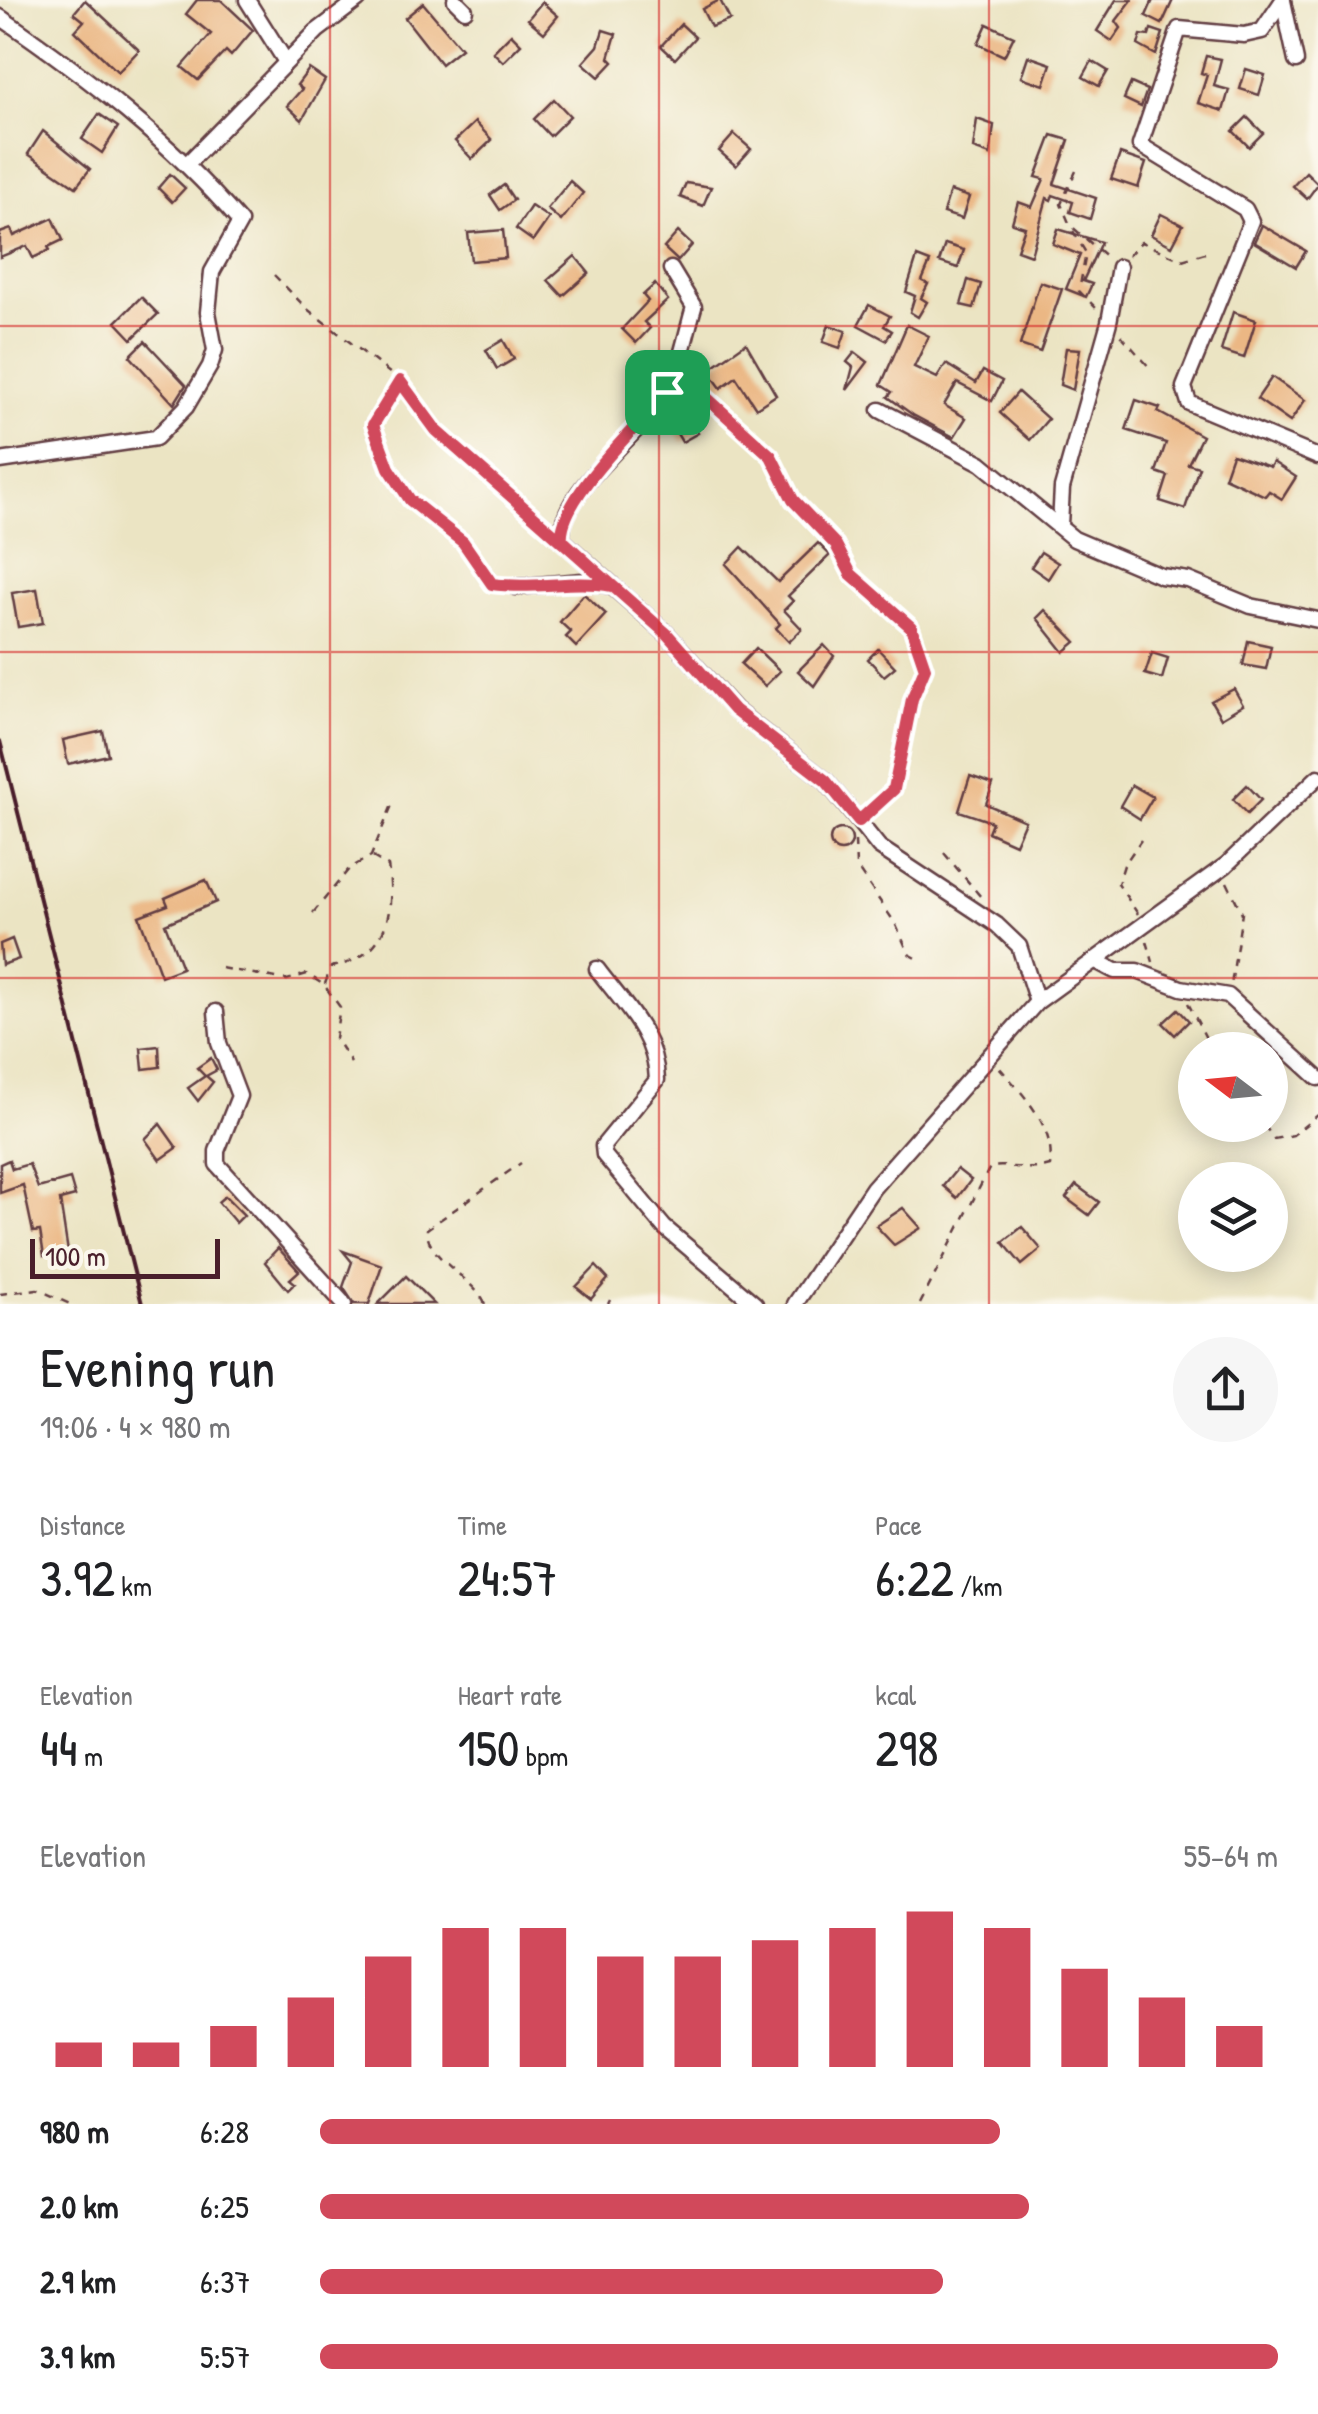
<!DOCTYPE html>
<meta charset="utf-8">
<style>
body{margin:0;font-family:"Patrick Hand",sans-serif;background:#f6f6f6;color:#202124;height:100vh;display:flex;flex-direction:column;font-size:38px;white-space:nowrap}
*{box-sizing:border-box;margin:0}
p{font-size:32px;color:#757577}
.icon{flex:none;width:55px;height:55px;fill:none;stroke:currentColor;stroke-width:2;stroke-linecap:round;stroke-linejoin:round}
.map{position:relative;height:1304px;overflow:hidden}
.side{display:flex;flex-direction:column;background:#fff;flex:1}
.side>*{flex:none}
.needle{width:65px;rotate:286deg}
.tools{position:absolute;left:1178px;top:1032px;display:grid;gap:20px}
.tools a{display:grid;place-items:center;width:110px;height:110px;border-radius:50%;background:#fff;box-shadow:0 5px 25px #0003;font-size:50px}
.scale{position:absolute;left:30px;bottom:25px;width:190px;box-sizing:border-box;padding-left:10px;border:5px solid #4a1f2b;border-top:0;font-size:28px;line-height:35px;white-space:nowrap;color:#4a1f2b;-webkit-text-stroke:8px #fbf7ec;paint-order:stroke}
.pin{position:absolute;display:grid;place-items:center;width:85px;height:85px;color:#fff;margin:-42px;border-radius:20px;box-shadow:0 5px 15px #0006}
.round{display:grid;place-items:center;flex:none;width:105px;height:105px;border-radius:52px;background:#f6f6f6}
.overview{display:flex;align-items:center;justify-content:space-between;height:170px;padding:0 40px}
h1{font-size:55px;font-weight:600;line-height:75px}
.figures{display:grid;grid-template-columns:repeat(3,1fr);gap:15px;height:170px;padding:10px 40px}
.figures div{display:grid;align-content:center}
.figures b{font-size:50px;font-weight:600}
.figures small{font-size:28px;font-weight:400}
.figures p{font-size:28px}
.chart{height:280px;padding:20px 40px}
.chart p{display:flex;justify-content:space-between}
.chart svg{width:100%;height:180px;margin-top:10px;stroke:#d1495b;stroke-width:6}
ul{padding:0 40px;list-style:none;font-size:32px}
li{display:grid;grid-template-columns:160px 120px 1fr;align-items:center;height:75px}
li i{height:25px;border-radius:12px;background:#d1495b}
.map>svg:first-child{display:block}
.building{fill:#ebb784}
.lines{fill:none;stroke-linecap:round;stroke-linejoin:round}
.minor-casing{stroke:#623d42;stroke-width:19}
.path{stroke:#623d42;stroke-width:2.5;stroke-dasharray:8 8;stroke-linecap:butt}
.minor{stroke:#fff;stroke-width:14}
.rail{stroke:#4a1f2b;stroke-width:4}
.route-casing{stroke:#fff;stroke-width:20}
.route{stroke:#d1495b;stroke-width:12}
.grid{fill:none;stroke:#d62828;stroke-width:2.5;stroke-opacity:0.55}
</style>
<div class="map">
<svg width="1318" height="1304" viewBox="0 0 1318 1304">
<rect width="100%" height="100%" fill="#fbf7ec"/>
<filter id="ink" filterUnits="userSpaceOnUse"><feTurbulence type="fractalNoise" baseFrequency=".01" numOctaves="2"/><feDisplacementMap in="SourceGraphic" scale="20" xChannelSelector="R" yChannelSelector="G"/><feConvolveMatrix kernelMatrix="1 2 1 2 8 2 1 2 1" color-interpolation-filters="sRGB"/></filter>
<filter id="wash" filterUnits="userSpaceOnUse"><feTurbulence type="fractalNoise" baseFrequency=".0048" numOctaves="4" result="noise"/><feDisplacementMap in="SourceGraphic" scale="40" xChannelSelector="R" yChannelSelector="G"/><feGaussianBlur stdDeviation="2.25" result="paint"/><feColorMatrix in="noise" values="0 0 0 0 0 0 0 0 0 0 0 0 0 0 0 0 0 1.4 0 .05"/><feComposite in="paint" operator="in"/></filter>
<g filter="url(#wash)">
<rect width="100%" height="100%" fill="#ebe4c3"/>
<g id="blocks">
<g class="building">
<path d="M85 0 139 50 118 72 75 31 84 21 74 13Z"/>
<path d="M197 0H221L253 30 231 56 226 51 198 80 182 67 211 34 186 14Z"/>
<path d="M720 0 730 20 711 27 702 9Z"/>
<path d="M1116 0H1132L1116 21 1121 28 1112 41 1097 31Z"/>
<path d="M1153 0H1173L1162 24 1146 16Z"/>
<path d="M542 2 558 16 544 33 528 19Z"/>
<path d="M423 3 461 48 441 64 405 18Z"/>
<path d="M681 24 695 37 675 59 661 46Z"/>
<path d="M987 24 1014 36 1004 56 978 44Z"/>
<path d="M1151 29 1163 33 1156 55 1138 45 1141 35 1149 36Z"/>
<path d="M603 30 616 34 609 58 613 62 599 77 583 63 598 46Z"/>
<path d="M511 34 521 44 503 62 493 52Z"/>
<path d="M1028 56 1051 64 1044 85 1021 77Z"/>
<path d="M1206 56 1221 59 1214 86 1229 90 1223 111 1198 103 1207 75 1201 73Z"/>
<path d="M1092 61 1108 71 1099 86 1083 77Z"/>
<path d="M309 69 325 80 302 120 287 106 302 89 297 85Z"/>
<path d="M1246 69 1265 75 1259 95 1240 89Z"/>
<path d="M1131 83 1147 90 1141 107 1124 99Z"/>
<path d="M554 99 570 116 550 136 534 119Z"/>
<path d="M99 114 118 127 102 153 82 139Z"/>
<path d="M1247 117 1263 133 1249 147 1233 131Z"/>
<path d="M977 119 994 125 990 155 973 149Z"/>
<path d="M475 122 492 140 472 159 455 141Z"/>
<path d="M43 131 90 169 76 187 28 154Z"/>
<path d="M734 134 751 149 736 166 719 151Z"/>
<path d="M1052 135 1069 140 1054 184 1096 198 1090 219 1070 212 1073 202 1053 195 1051 200 1047 198 1031 255 1017 250 1025 227 1012 223 1018 202 1032 207 1044 179 1036 177Z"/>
<path d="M1120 154 1146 163 1138 188 1111 179Z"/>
<path d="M1306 172 1318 184 1307 199 1293 186Z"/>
<path d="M170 174 185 188 172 202 158 188Z"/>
<path d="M570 181 583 193 561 221 547 209Z"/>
<path d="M686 183 711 187 703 206 680 197Z"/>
<path d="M504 185 514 200 500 210 490 195Z"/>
<path d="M950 191 969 197 962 219 943 213Z"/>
<path d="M531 206 549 218 533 241 516 229Z"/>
<path d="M1161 214 1183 225 1172 246 1151 235Z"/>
<path d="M53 218 63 240 48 247 50 250 33 258 27 246 0 257V233L11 229 14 236Z"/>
<path d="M1262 225 1306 251 1296 267 1254 242Z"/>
<path d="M1058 229 1101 242 1083 281 1092 284 1086 297 1066 289 1080 255 1053 244Z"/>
<path d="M503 230 506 258 471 261 468 233Z"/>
<path d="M678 232 692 245 678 261 664 248Z"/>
<path d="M945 244 964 250 958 268 939 262Z"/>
<path d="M575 256 589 273 563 296 548 280Z"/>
<path d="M917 257 930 262 922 281 928 284 921 298 927 302 918 317 910 312 915 296 906 292Z"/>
<path d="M968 280 981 284 974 308 961 305Z"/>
<path d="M1040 282 1062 289 1040 352 1020 345Z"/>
<path d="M655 284 668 300 644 322 650 328 636 343 622 329 648 301 643 295Z"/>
<path d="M141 297 158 314 132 339 116 322Z"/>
<path d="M869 305 890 316 884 326 892 331 886 340 858 325Z"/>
<path d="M1233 312 1256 320 1244 358 1221 351Z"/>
<path d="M829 325 846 331 840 348 823 342Z"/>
<path d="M907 325 929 336 914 367 937 378 946 364 976 383 983 371 1002 381 992 401 957 383 944 405 966 418 954 437 913 415 888 397 892 392 881 385Z"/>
<path d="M503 340 514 359 497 369 486 350Z"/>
<path d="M145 341 186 385 174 404 130 356Z"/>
<path d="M746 343 776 395 756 408 736 377 721 388 708 370Z"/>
<path d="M1066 348 1080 349 1073 390 1060 385Z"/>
<path d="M855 352 868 362 847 390 853 367 847 362Z"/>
<path d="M1272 377 1305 400 1290 422 1257 399Z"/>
<path d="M1018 392 1048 419 1030 440 1000 413Z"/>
<path d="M1136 400 1160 408 1158 412 1202 436 1188 464 1199 467 1185 509 1160 501 1168 476 1156 472 1166 443 1126 430Z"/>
<path d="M689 417 698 433 682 442 673 427Z"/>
<path d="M1232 454 1270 467 1273 462 1296 477 1282 499 1269 491 1265 496 1224 477Z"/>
<path d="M818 543 830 555 788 596 793 601 784 610 802 629 789 642 776 628 780 624 726 564 742 547 778 582Z"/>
<path d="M1041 552 1058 563 1048 579 1031 567Z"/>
<path d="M37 589 43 623 18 627 12 593Z"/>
<path d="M584 594 606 614 576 647 566 637 571 632 560 622Z"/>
<path d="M1045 610 1076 642 1064 652 1037 618Z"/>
<path d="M1248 641 1271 646 1266 669 1243 665Z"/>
<path d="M824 645 834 656 814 686 798 671Z"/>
<path d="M756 648 780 671 765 686 741 664Z"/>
<path d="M878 649 895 667 884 676 868 659Z"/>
<path d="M1152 653 1168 658 1162 679 1145 674Z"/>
<path d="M1234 689 1243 705 1221 718 1211 701Z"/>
<path d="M103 731 108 755 68 764 63 740Z"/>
<path d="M970 776 993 784 986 804 1025 821 1015 844 988 832 992 822 959 811Z"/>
<path d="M1132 785 1153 797 1140 819 1120 806Z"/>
<path d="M1247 785 1261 800 1247 814 1233 799Z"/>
<circle cx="841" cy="840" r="11"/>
<path d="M206 880 216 902 165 924 182 968 161 976 139 916 168 905 165 898Z"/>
<path d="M12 939 19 959 2 965 0 944Z"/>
<path d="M1178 1009 1189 1021 1175 1035 1163 1023Z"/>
<path d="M159 1046 160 1067 143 1069 141 1048Z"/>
<path d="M211 1058 217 1070 206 1076 213 1082 198 1101 188 1088 205 1076 197 1068Z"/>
<path d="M160 1124 177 1148 160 1160 145 1139Z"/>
<path d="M9 1160 12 1169 29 1164 38 1188 70 1179 75 1196 60 1200 68 1252 44 1256 40 1231 33 1232 23 1185 0 1193V1164Z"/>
<path d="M957 1169 971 1180 957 1198 943 1186Z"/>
<path d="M1076 1185 1099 1202 1089 1215 1066 1198Z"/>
<path d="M225 1196 244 1215 236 1223 218 1202Z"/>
<path d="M903 1208 921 1228 894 1245 876 1226Z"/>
<path d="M1022 1227 1041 1249 1022 1265 1003 1242Z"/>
<path d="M278 1248 299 1271 290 1279 295 1283 288 1290 265 1262Z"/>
<path d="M343 1251 382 1265 369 1304H354L343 1287 352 1262Z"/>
<path d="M596 1266 608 1279 591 1299 576 1287Z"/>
<path d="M406 1276 434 1304H378Z"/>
</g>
</g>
</g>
<g filter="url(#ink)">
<use href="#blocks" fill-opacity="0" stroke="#623d42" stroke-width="2.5"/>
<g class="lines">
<g class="minor-casing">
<g id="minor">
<path d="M247 0 286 62"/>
<path d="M455 0 465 10"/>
<path d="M1283 0 1262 31 1244 35 1179 29 1140 145 1245 209 1251 221 1184 387 1189 403 1318 457"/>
<path d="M1283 1 1296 61"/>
<path d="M0 17C88 77 171 142 240 222L212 272 208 312 215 350 210 366 186 407 156 438 0 461"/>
<path d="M188 163 317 31 358 0"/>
<path d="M880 410 981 463 1074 539 1161 576 1188 580 1251 606 1318 620"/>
<path d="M1060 525 1062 488 1109 322 1119 267"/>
<path d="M612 585 562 540C556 490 647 432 668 389 681 364 686 334 694 307L671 269"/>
<path d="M516 587 582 581 612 586 667 634 735 710 826 781 879 847 997 925 1019 946 1037 1002"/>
<path d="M1098 962 1115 971H1137L1181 988 1228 996 1318 1078"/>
<path d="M597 969C623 1004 656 1034 657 1080L603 1146 604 1155 664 1227 755 1304"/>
<path d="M216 1012 219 1043 239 1096 217 1151V1164L344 1304"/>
<path d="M795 1304 873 1188 1037 1002 1226 865 1318 777"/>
</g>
</g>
<g class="path">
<path d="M1076 171 1061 204 1070 225 1108 258"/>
<path d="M1073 231 1086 253 1079 291 1099 311"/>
<path d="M1128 256 1141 242 1182 260 1205 253"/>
<path d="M274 275 306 308 400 381 436 430 548 527"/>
<path d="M1121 335 1150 368"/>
<path d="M687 380 771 456 793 500 836 545 851 574 911 627 925 667 923 678 912 699 894 789 868 813"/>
<path d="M399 382 373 425C383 451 391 481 412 501 426 516 446 526 461 541 475 555 479 581 502 585"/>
<path d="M855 841 856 866 895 923 909 954 922 961"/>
<path d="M944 853 981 897"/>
<path d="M1227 882 1242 913 1231 985"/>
<path d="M313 913 349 869 371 856 392 805"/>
<path d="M1138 914 1118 884 1124 865 1141 840"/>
<path d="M1147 941 1153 962"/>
<path d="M221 968 287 980 307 974 324 985 340 1007 335 1038 351 1063"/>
<path d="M325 984 331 967C385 958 396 915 388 866L371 856"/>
<path d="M1188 1003 1212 1050"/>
<path d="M1264 1125 1274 1139 1293 1135 1318 1115"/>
<path d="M0 1294 37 1289 70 1304"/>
<path d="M485 1304C473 1277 425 1258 427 1229L521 1163"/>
<path d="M608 1304 610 1300"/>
<path d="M920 1304 990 1167C1011 1164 1030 1172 1050 1166 1056 1127 1022 1093 998 1066"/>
</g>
<use href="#minor" class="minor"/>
<path class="rail" d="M0 741 142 1304"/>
</g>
</g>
<g class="lines" filter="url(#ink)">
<g class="route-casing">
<path id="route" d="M667 392C641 423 557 500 562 540L612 586C572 579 533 590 492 584L463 542 410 500 389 468 373 425 400 381 436 430 667 634 734 710 826 781 859 821 894 789 912 699 925 668 911 627 851 574 836 545 793 500 771 456 676 370 667 392"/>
</g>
<use href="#route" class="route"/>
</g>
<path class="grid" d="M330 0V1304M659 0V1304M989 0V1304M0 326H1318M0 652H1318M0 978H1318"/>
</svg>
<div class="tools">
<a><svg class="needle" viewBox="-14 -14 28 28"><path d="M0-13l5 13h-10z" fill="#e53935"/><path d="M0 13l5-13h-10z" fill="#757577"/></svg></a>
<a><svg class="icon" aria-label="layers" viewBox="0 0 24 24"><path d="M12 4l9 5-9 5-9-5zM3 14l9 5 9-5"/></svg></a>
</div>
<div class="scale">100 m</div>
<div class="pin" style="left:667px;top:392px;background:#1e9e55"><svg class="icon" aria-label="arrive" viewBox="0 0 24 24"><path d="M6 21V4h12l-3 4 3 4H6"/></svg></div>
</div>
<section class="side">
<div class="overview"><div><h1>Evening run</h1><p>19:06 · 4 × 980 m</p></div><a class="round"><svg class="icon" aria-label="share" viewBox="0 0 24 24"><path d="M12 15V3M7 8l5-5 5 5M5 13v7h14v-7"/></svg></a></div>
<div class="figures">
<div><p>Distance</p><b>3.92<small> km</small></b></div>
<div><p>Time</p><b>24:57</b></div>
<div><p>Pace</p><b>6:22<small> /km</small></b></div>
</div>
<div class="figures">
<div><p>Elevation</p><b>44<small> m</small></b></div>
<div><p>Heart rate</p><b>150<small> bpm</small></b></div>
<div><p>kcal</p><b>298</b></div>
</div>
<div class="chart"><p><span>Elevation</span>55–64 m</p>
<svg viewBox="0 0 160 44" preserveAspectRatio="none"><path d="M5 44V38M15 44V38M25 44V34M35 44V27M45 44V17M55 44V10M65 44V10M75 44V17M85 44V17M95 44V13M105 44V10M115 44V6M125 44V10M135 44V20M145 44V27M155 44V34"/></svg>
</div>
<ul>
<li><b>980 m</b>6:28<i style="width:71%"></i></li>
<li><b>2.0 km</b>6:25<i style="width:74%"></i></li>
<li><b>2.9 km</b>6:37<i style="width:65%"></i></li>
<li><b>3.9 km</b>5:57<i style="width:100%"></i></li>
</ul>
</section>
